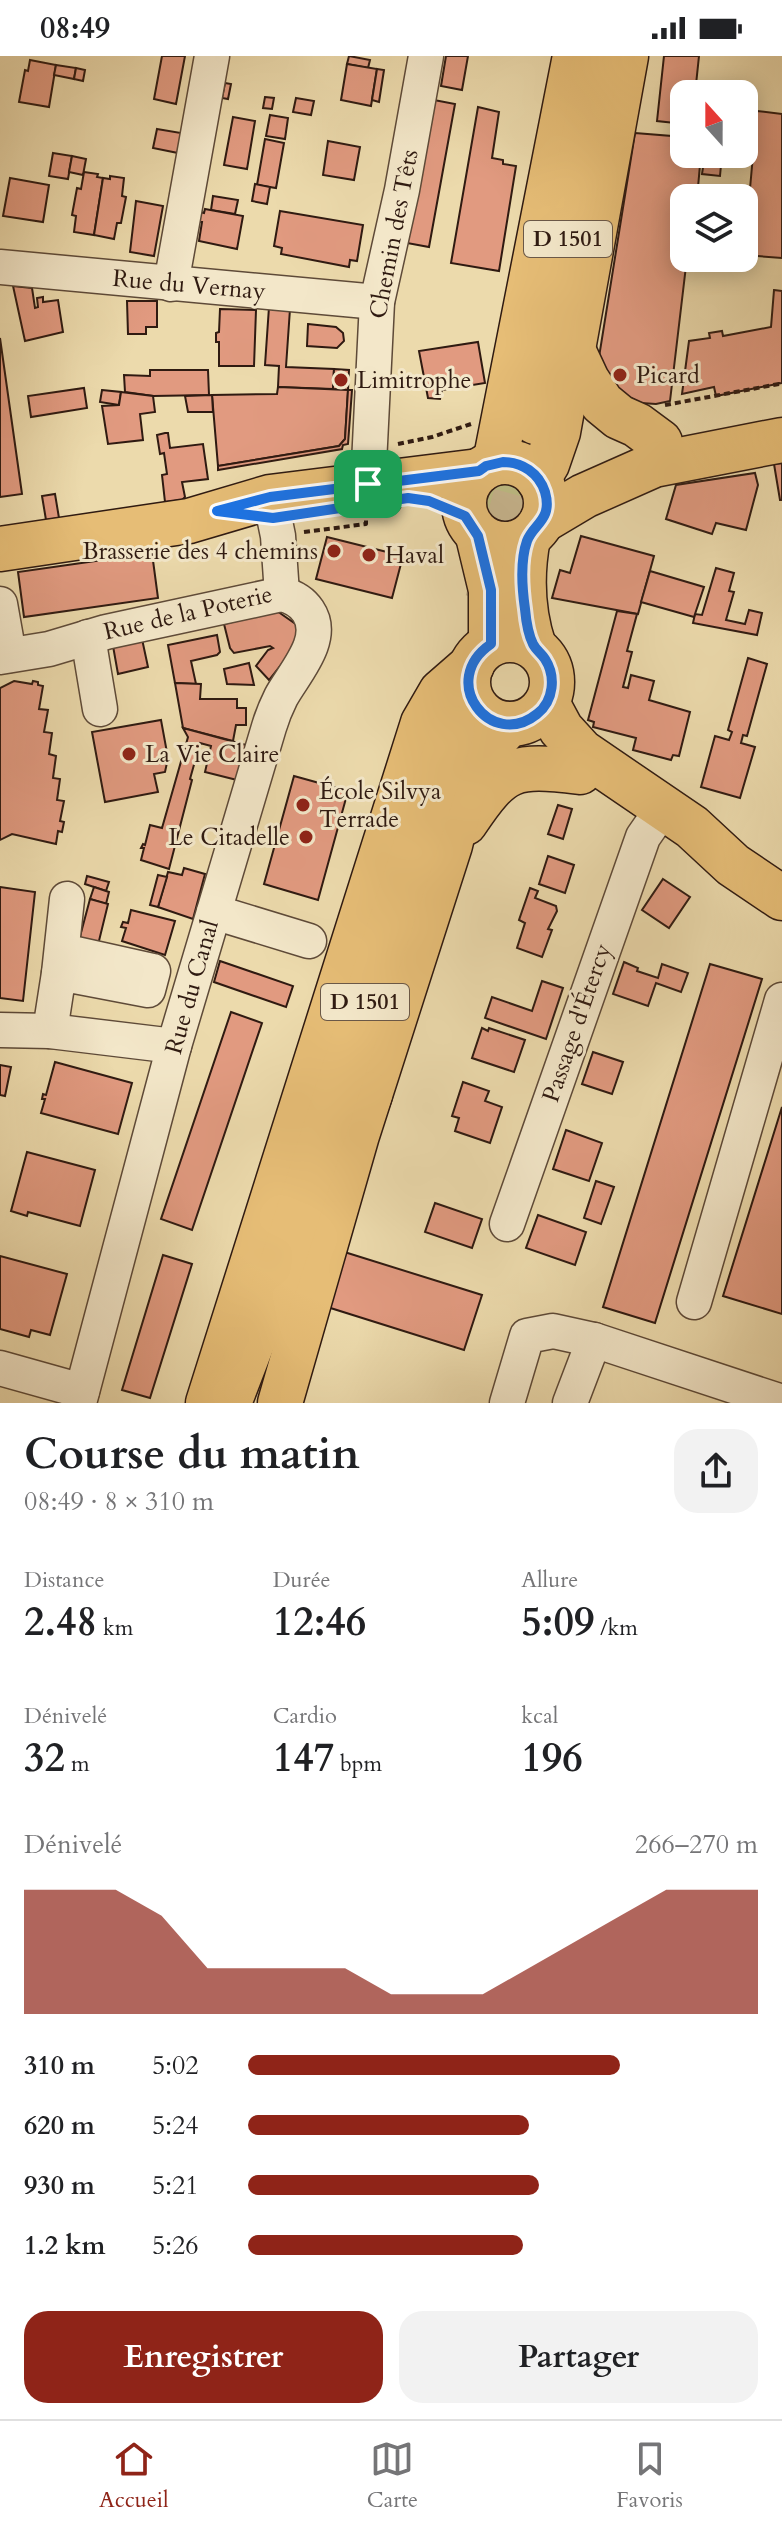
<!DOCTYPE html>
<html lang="fr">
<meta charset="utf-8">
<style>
body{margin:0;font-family:Cardo,serif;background:#f2f2f2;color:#202124;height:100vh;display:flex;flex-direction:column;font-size:30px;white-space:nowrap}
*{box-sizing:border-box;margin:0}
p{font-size:26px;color:#757577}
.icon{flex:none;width:44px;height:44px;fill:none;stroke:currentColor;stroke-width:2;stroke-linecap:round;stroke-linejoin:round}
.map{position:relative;height:1347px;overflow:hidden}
.panel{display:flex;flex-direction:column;background:#fff;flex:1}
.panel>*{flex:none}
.needle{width:52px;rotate:339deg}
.controls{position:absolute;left:670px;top:24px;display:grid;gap:16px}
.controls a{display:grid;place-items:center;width:88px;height:88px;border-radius:16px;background:#fff;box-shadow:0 4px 20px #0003;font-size:40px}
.pin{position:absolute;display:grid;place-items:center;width:68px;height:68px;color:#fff;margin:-34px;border-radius:16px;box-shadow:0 4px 12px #0006}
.round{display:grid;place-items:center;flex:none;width:84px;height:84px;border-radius:24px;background:#f2f2f2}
.headline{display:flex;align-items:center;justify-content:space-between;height:136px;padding:0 24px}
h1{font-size:44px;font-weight:800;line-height:60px}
.stats{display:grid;grid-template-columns:repeat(3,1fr);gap:12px;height:136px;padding:8px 24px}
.stats div{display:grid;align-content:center}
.stats b{font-size:40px;font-weight:800}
.stats small{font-size:22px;font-weight:400}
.stats p{font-size:22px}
.chart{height:224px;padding:16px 24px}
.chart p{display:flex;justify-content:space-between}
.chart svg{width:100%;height:144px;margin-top:8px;fill:#8f2418;opacity:.7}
.action{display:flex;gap:16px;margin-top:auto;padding:16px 24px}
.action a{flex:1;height:92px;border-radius:24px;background:#8f2418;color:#fff;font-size:32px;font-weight:800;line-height:92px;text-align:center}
.action a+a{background:#f2f2f2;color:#202124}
ul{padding:0 24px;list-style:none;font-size:26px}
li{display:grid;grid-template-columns:128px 96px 1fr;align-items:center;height:60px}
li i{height:20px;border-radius:10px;background:#8f2418}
.status{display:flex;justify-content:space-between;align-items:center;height:56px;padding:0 40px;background:#fff;direction:ltr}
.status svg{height:22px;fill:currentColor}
.tab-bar{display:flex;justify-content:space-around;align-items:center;height:112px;border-top:2px solid #e0e0e0;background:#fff;font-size:22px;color:#757577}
.tab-bar a{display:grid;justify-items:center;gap:4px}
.tab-bar .selected{color:#8f2418}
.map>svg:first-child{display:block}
.green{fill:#bebd85;stroke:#766c4b;stroke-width:2}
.building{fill:#e19a80;stroke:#2f1a11;stroke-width:2}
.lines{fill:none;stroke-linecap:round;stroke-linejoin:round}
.highway-tunnel{stroke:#c6b48d;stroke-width:44;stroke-dasharray:44 22;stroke-linecap:butt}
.minor-casing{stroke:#5e4a38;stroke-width:37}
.major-casing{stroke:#2f1a11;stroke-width:47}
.highway-casing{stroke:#2f1a11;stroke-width:47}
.path{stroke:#2f1a11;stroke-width:4;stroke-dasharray:6 4;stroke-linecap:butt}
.minor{stroke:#f3e7c9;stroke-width:34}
.major{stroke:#e6bd76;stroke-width:44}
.highway{stroke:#e6bd76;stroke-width:44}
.route-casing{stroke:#fff;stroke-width:16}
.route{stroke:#1a73e8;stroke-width:10}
.poi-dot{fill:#8f2418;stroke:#f3e7c9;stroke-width:3}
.labels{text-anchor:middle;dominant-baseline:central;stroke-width:6;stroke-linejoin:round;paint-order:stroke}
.shield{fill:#f3e7c9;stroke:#6a5848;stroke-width:2}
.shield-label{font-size:22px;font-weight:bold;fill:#2f1a11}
.street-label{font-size:24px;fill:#2f1a11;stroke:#f3e7c9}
.poi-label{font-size:24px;fill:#2f1a11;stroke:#f3e7c9;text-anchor:start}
</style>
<div class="status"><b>08:49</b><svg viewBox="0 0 49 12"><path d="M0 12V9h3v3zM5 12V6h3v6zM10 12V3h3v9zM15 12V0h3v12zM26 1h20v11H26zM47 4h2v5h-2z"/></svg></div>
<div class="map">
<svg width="782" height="1347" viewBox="0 0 782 1347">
<rect width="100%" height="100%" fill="#ecdaac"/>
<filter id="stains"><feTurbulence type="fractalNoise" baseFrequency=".0025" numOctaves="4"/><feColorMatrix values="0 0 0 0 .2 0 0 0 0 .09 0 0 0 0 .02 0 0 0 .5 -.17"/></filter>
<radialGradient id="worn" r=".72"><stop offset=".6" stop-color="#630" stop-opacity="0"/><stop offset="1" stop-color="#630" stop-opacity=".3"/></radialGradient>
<circle class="green" cx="507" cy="445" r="23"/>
<g class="building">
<path d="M162 0H185L176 48 154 43Z"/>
<path d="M349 0 370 4 368 12 347 8Z"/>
<path d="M446 0H468L462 34 441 30Z"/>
<path d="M664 0H699L695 38H684V68L657 65Z"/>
<path d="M30 4 56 9 49 51 19 46 25 14 28 15Z"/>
<path d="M347 8 377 13 371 50 341 44Z"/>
<path d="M56 9 76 12 74 23 54 19Z"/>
<path d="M76 12 85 14 83 25 74 23Z"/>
<path d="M377 13 384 14 379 46 372 44Z"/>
<path d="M225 27 231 28 228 43 222 42Z"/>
<path d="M265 41 274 42 272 53 263 52Z"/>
<path d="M296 42 314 45 311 59 293 56Z"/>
<path d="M434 44 455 48 429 191 407 187Z"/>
<path d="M478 51 499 56 492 102 503 104V108L516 110 499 215 451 207Z"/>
<path d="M757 55 782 58V202L744 199Z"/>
<path d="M270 59 288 62 285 83 266 80Z"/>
<path d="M233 61 255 65 247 113 224 109Z"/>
<path d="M157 73 181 77 178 97 153 92Z"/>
<path d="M635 77 684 81V98H701L697 142H684V202H691L690 210H686L670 345 656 348 641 347 613 333 599 301Z"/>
<path d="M265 83 284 87 276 132 257 129Z"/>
<path d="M328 85 360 91 354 124 323 119Z"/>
<path d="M53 97 72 100 68 123 49 120Z"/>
<path d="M705 98H722L720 120 702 118Z"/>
<path d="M72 100 86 103 83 119 69 116Z"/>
<path d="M84 116 98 118 97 121 103 122 94 179 74 176 76 160 72 159 77 132 81 133Z"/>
<path d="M110 120 124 122 122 140 126 141 121 167H117L114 183 94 179 103 122 110 123Z"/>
<path d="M10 122 49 129 43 166 3 160Z"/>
<path d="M255 128 270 131 267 148 252 145Z"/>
<path d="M213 140 238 144 235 158 211 154Z"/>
<path d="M136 145 163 150 154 200 130 196Z"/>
<path d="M205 153 243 160 237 193 199 185 202 166H199L200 156 204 157Z"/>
<path d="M280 155 363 169 357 205 350 204 349 211 281 198 282 192 274 190Z"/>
<path d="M13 230 32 232 35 252 38 251 37 242 43 241V246L58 244 63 276 25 285Z"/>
<path d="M774 234 782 235V327L716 340 714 331 682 338 689 285 710 282 709 277 722 275 723 280 771 271Z"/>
<path d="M127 245H157V271H146V278H128Z"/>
<path d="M269 251 290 253 286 311 334 313 333 333 278 331 279 310 265 309Z"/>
<path d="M220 253 256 254 254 310H219V286H216V277L219 276Z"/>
<path d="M308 268 336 271 343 277 344 285 337 292 307 290Z"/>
<path d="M0 282 22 438 0 441Z"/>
<path d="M478 286 485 327 442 334 440 343 428 342 419 295Z"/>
<path d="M334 313 349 314 348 334 333 333Z"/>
<path d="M150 314H208L209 339 153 340 125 336 124 319 150 320Z"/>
<path d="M278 331 348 334 345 383 339 390 218 410 212 339 277 338Z"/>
<path d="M84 332 87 352 31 361 28 340Z"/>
<path d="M102 334 121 336 119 349 100 346Z"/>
<path d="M348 334H352L348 388 343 389 342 393 218 414V410L339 390 345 383Z"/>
<path d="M121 336 153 340 155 356 140 358 143 384 108 388 102 350 119 349Z"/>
<path d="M212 339 213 356H188L185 340Z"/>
<path d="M165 377H168L170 392 203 388 208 423 182 426 185 441 182 444 165 446 162 419 167 418 164 397 160 398 157 379Z"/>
<path d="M782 407V444H780L774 408Z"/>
<path d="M755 417 758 429 746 474 716 467 712 478 666 463 676 429Z"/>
<path d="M55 438 59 462 46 464 42 440Z"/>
<path d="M581 480 654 500 638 558 552 542 560 514 570 517Z"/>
<path d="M327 481 403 500 392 542 316 523Z"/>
<path d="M152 497 158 542 24 561 18 516Z"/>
<path d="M716 512 734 517 729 535 734 536 726 564 745 568 749 554 762 557 757 579 693 567 695 558 702 559Z"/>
<path d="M650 515 704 531 694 561 641 546Z"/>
<path d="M277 555 307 576 269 624 256 610 268 594 273 592 270 590 234 597 230 592 224 568Z"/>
<path d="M617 555 637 558 627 595 632 596 623 631 628 632 631 619 654 625 649 644 690 656 679 700 673 699 671 704 633 694 636 682 593 671 594 666 588 664Z"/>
<path d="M217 579 220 596 217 599 191 605 196 628 175 627 168 589Z"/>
<path d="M142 583 148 611 118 618 113 590Z"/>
<path d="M748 602 767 608 747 680 743 679 741 687 755 691 740 742 701 731 715 680 729 684 732 676 728 674Z"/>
<path d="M249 607 254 629 227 628 224 613Z"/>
<path d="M14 625 32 628 33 625 38 626V629L43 630 39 653 48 654 44 676 52 677 49 698 56 700 53 722 60 723 57 744 64 745 60 765 64 766 62 776 58 775 56 788 12 778 0 784V632Z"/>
<path d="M175 627 201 628 200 643H237V652H246V669H236L233 685 183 672Z"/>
<path d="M161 664 168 702 165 716 154 718 158 736 105 746 92 676Z"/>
<path d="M183 672 246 689 237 724 205 716 211 690 200 687 198 695 201 696 200 699 197 698 190 723 192 724 169 813 141 804 144 792H141L143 788 145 789 150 769 162 772 188 681Z"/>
<path d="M294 720 348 735 318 844 264 828Z"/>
<path d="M558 749 572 753 563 783 548 778Z"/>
<path d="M548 800 574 809 565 837 539 828Z"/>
<path d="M184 812 205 818 193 863 158 851 168 816 182 819Z"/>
<path d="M158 819 167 821 158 851 150 849Z"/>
<path d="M87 820 109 826 106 835 85 828Z"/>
<path d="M663 823 690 841 669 872 642 854Z"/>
<path d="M0 831 35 836 23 945 0 942Z"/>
<path d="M94 831 109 836 106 848 90 843Z"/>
<path d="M530 832 538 835 535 842 556 850 557 855 548 873 552 874 542 901 517 892 525 867 519 864Z"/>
<path d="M90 843 108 848 97 893 78 888Z"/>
<path d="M131 854 175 865 165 899 122 885 126 872 121 871 123 866 128 867Z"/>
<path d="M220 905 293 930 286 951 214 926Z"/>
<path d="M624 906 638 912 637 915 658 922 662 908 688 917 681 936 656 927 648 950 613 938Z"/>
<path d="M710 908 762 923 655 1267 603 1251Z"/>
<path d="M542 925 563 932 546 983 485 962 492 941 532 955Z"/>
<path d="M231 956 262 967 192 1174 161 1163Z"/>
<path d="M482 972 488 975 489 972 525 984 514 1016 472 1002Z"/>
<path d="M593 996 623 1006 612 1038 582 1028Z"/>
<path d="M55 1006 132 1027 118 1078 41 1057 45 1043H42L43 1038 46 1039Z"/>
<path d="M0 1009 11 1011 5 1040 0 1039Z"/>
<path d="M463 1026 489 1035 485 1045 502 1051 490 1087 455 1075 459 1062 452 1060Z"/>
<path d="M782 1051V1258L723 1240Z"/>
<path d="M566 1074 602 1087 589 1125 553 1113Z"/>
<path d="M27 1096 95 1114 80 1170 28 1156 27 1160 11 1155Z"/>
<path d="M596 1125 614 1131 601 1168 584 1162Z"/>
<path d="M435 1147 482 1163 472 1192 425 1176Z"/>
<path d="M538 1159 586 1176 575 1209 526 1192Z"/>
<path d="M338 1194 482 1239 464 1294 321 1249Z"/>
<path d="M163 1199 192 1208 150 1342 122 1334Z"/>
<path d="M0 1200 67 1218 50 1279 31 1274 29 1281 0 1273Z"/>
</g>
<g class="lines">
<path class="highway-tunnel" d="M487 545 535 366"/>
<g class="minor-casing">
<g id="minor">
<path d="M0 211 377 246"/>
<path d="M171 228 212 0"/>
<path d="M270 441 278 480 282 538"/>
<path d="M385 443 368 428 377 246 402 134 426 0"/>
<path d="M0 548 9 599"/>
<path d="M88 581 100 653"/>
<path d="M0 601 49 593 106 576 282 538C294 541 302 546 308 555 327 583 294 617 281 641 276 651 272 661 269 671L174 990 79 1347"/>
<path d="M214 856 309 885"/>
<path d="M59 917 67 843"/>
<path d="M0 974 50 975 174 990"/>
<path d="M50 975 59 917 148 934 153 915 72 897"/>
<path d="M507 1168 643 781 652 768"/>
<path d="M694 1246 782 944"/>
<path d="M0 1312 82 1335"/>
<path d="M507 1347 527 1280 553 1275 594 1284 782 1346"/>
<path d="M570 1347 594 1284"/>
</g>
</g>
<g class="major-casing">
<g id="major">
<path d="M573 294 587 324 602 347 619 361 637 369 660 386"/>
<circle cx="505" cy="447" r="41"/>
<path d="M495 407 575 0"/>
<path d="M538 423 547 408 558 376 626 0"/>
<path d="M542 465 584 440 654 409 782 384"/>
<path d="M478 480 491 534V588"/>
<path d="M528 482C521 519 522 555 534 591"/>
<path d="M0 493 189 465 270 441 479 415"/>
<circle cx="510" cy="626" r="42"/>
<path d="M547 647 561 673 582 696 692 771 733 809 782 842"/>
<path d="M465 767C503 710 513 708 580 716"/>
<path d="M208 1347 423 667 441 636 472 609"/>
<path d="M280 1347 357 1079 450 789 463 735 477 704 509 668"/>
</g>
</g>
<g class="highway-casing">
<g id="highway">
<path d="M535 366 598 0"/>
<path d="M338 1124 370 1038"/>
<path d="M229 1347 278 1220 453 672"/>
</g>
</g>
<g class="path">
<path d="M665 349 779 328 782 330"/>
<path d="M398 388 432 381 471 368"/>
<path d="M304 476 366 468V463"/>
</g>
<use href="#minor" class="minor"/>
<use href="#major" class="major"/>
<use href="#highway" class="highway"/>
</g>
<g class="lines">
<g class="route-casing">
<path id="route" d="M503 406C522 406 539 417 545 436 553 464 533 468 527 485 520 505 522 532 525 553 526 564 528 578 533 588 536 594 541 597 545 603 556 620 554 645 537 658 491 695 437 625 491 588V534L478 480 465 460 429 445 408 442 273 462 217 455 270 441 479 415 486 410Z"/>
</g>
<use href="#route" class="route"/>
</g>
<g class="poi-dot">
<circle cx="620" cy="319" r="8"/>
<circle cx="341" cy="324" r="8"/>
<circle cx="334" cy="495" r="8"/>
<circle cx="369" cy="499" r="8"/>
<circle cx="129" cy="698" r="8"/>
<circle cx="303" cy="749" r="8"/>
<circle cx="306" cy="781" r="8"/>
</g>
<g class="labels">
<g class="shield">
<rect x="524" y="165" width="88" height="36" rx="6"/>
<rect x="321" y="928" width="88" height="36" rx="6"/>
</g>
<g class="shield-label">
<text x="568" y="183">D 1501</text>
<text x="365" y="946">D 1501</text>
</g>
<g class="street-label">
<text transform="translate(394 178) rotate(-79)">Chemin des Têts</text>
<text transform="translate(189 229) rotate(5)">Rue du Vernay</text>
<text transform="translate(188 557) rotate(-13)">Rue de la Poterie</text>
<text transform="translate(192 931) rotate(-74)">Rue du Canal</text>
<text transform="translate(577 967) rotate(-71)">Passage d'Étercy</text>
</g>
<g class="poi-label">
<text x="636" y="319">Picard</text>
<text x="357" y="324">Limitrophe</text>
<text x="318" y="495" text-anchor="end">Brasserie des 4 chemins</text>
<text x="385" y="499">Haval</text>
<text x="145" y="698">La Vie Claire</text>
<text x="319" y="735">École Silvya<tspan x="319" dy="28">Terrade</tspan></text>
<text x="290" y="781" text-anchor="end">Le Citadelle</text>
</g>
</g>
<rect width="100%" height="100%" filter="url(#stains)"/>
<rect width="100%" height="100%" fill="url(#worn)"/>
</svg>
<div class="controls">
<a><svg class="needle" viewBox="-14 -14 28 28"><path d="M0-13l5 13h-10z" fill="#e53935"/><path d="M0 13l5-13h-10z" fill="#757577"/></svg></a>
<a><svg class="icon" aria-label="layers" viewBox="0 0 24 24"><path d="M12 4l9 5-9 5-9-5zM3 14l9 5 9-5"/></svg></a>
</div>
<div class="pin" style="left:368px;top:428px;background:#1e9e55"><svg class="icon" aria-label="arrive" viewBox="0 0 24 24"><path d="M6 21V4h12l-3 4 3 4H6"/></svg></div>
</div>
<section class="panel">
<div class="headline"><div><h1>Course du matin</h1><p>08:49 · 8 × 310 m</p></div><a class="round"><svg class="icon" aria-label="share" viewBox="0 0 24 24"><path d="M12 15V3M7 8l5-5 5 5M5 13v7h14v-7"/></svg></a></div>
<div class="stats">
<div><p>Distance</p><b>2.48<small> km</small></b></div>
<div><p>Durée</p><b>12:46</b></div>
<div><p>Allure</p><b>5:09<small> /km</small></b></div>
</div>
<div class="stats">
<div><p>Dénivelé</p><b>32<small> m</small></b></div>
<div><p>Cardio</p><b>147<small> bpm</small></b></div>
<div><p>kcal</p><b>196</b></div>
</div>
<div class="chart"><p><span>Dénivelé</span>266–270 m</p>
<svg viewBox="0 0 160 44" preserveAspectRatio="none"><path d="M0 44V6L10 6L20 6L30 14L40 30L50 30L60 30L70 30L80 38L90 38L100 38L110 30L120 22L130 14L140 6L150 6L160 6V44z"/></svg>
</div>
<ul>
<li><b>310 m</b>5:02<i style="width:73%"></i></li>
<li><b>620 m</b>5:24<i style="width:55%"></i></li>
<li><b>930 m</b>5:21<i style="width:57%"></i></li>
<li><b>1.2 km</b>5:26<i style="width:54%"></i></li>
</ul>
<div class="action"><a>Enregistrer</a><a>Partager</a></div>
</section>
<nav class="tab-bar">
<a class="selected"><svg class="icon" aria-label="home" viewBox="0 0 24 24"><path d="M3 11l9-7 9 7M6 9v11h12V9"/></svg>Accueil</a>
<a><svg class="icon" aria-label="map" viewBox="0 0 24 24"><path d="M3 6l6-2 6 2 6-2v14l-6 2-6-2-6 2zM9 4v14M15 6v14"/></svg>Carte</a>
<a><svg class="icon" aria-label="saved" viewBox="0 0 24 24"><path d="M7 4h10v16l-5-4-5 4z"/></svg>Favoris</a>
</nav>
